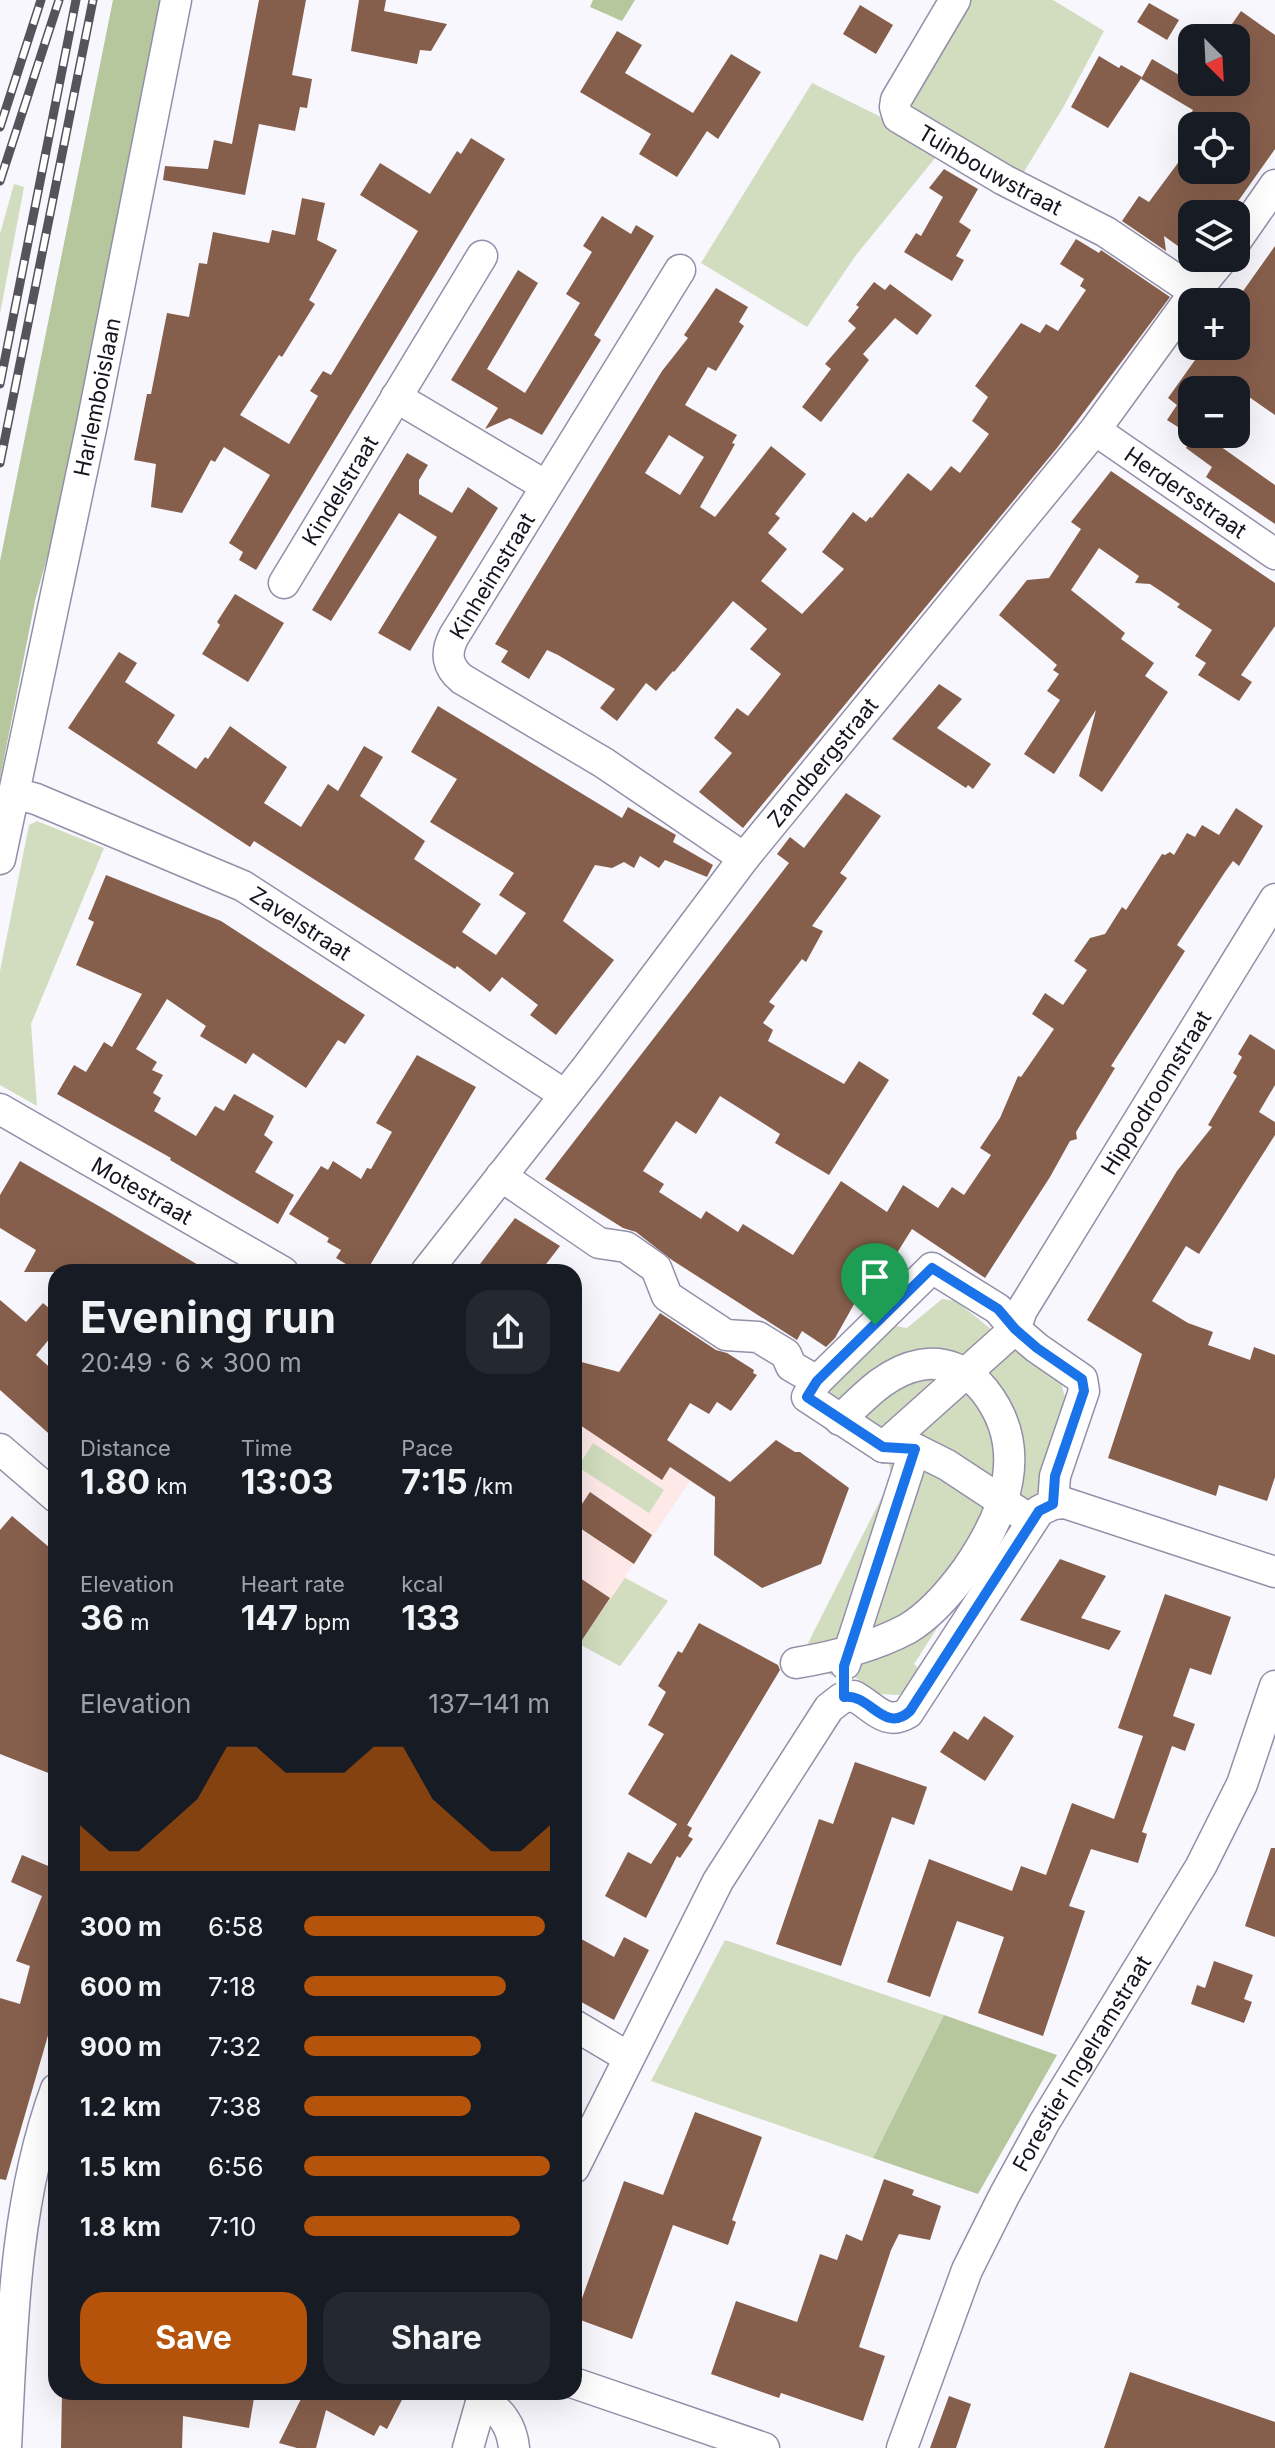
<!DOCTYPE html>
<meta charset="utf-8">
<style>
body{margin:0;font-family:Inter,sans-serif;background:#242831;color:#f1f3f6;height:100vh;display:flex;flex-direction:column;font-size:30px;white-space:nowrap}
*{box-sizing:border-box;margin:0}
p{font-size:26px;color:#9ea1a6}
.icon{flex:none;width:44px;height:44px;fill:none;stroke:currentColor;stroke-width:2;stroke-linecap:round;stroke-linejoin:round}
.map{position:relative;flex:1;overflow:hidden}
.panel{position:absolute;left:48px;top:1264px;width:534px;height:1136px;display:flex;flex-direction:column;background:#171b24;border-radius:24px;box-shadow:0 8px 32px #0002}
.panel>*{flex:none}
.needle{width:52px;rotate:156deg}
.fabs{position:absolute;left:1178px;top:24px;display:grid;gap:16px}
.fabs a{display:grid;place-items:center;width:72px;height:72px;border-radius:16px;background:#171b24;box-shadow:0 8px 32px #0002;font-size:40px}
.pin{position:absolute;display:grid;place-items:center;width:68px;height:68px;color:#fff;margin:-82px -34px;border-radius:50% 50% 50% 0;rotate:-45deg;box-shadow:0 0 8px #0007}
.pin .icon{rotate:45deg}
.round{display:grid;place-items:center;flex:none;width:84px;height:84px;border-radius:24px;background:#242831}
.summary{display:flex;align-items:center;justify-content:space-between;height:136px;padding:0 32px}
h1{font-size:44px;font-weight:700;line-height:60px}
.figures{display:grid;grid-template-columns:repeat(3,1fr);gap:12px;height:136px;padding:8px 32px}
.figures div{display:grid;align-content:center}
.figures b{font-size:34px;font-weight:700}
.figures small{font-size:22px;font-weight:400}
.figures p{font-size:22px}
.chart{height:224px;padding:16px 32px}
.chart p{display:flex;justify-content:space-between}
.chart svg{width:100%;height:144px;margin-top:8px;fill:#b45309;opacity:.7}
.cta{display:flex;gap:16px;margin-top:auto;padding:16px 32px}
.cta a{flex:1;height:92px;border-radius:24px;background:#b45309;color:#fff;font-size:32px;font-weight:700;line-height:92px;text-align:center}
.cta a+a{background:#242831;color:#f1f3f6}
ul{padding:0 32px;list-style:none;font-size:26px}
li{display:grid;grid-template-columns:128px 96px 1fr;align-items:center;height:60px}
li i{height:20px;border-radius:10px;background:#b45309}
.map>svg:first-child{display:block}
.education{fill:#fee8e8}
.green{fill:#d1ddbe}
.forest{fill:#b6c79e}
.building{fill:#865f4c;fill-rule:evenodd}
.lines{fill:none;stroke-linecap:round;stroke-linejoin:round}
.minor-casing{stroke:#948fa9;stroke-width:33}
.minor{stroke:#fff;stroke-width:30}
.rail-casing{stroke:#55535c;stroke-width:9}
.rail{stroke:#fff;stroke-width:6;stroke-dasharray:18;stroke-linecap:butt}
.route-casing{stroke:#fff;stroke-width:16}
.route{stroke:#1a73e8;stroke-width:10}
.labels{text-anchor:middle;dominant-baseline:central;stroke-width:6;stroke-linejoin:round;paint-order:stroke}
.street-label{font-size:22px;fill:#16141e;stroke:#fff}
</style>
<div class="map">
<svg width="1275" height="2448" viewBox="0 0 1275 2448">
<rect width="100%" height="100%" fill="#f8f7fd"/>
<path class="education" d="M574 1404 690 1481 625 1577 668 1601 620 1666 574 1641Z"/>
<g class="green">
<path d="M962 0H1053L1104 31 1064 106 1019 180 906 113Z"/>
<path d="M812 83 877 115 940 152 856 255 807 327 701 263Z"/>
<path d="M14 184 24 187 0 314V234Z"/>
<path d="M37 821 104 848 31 1024 37 1106 0 1085V971L29 825Z"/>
<path d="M942 1299 956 1301 1007 1342 1060 1380 1066 1400 1047 1493 987 1569 979 1563 914 1664 923 1672 917 1680 899 1695 879 1694 852 1675H831L801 1657 892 1477 886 1453 801 1399 890 1325 907 1328Z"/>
<path d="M593 1443 664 1490 649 1513 578 1467Z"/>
<path d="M625 1578 668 1601 620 1666 579 1644Z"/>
<path d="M725 1940 944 2015 873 2158 651 2081Z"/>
</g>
<g class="forest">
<path d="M113 0H170L68 482 35 601 0 779V561Z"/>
<path d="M593 0H635L622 21 590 7Z"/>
<path d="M944 2015 1057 2055 978 2194 873 2158Z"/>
</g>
<g class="building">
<path d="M259 0H306L292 75 312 79 307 108 300 107 295 131 259 124 245 195 163 180 165 166 208 169 214 140 232 144Z"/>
<path d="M359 0H386L384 11 447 24 431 51 420 50 417 64 351 51Z"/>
<path d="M1149 3 1179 20 1167 40 1137 22Z"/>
<path d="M860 5 893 25 876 54 843 34Z"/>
<path d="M1241 11 1275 35V149L1229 214H1192V256L1164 236 1166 251 1122 221 1139 196 1149 202 1192 144V170H1236V126H1202L1189 117 1193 110 1141 79 1152 59 1191 82H1236V38L1223 37Z"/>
<path d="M617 31 642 45 625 73 693 113 731 54 761 72 718 139 707 131 677 177 639 154 651 134 580 92Z"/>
<path d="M1099 56 1119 68 1121 65 1142 77 1108 128 1071 107Z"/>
<path d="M471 138 505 159 256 570 239 560 243 552 229 543 270 475 224 447 215 462 211 460 182 513 151 507 156 464 134 460 147 394H151L167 313 189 317 199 263 207 264 213 232 269 243 272 230 295 235 302 198 325 203 317 240 337 250 309 300 315 304 282 357 279 355 240 415 289 444 318 396 310 391 323 371 331 375 418 231 360 195 380 163 430 194 457 151 461 154Z"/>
<path d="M944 169 978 189 959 222 971 230 956 256 964 260 952 281 904 252 916 233 921 236 943 197 929 188Z"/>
<path d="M602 216 631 234 636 225 654 236 594 335 601 340 542 435 510 418 485 429 498 408 451 380 518 270 538 283 487 369 525 393 580 303 566 294 592 252 583 246Z"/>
<path d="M1076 239 1099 253 1101 250 1170 297 1057 448 743 828 699 792 732 753 714 738 737 708 748 716 781 674 750 649 767 629 733 601 674 672 673 671 656 691 646 683 617 721 600 708 615 689 558 655 547 650 529 679 501 662 508 651 495 644 662 371 688 338 684 335 716 288 748 307 739 322 744 326 716 371 708 367 685 405 737 435 732 443 735 444 700 507 715 517 771 446 806 474 775 514 780 518 768 533 787 549 761 581 802 614 844 569 822 552 853 512 866 522 870 517 872 518 908 473 931 491 951 466 960 473 989 434 972 421 988 397 975 386 1021 323 1040 333 1046 324 1058 331 1086 290 1080 286 1084 279 1060 264ZM669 435 704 457 680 495 645 473Z"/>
<path d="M1275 246V415L1239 390H1192V436L1167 420 1177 405 1168 398 1205 346H1236V301Z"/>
<path d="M874 282 885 290 890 284 932 315 917 335 895 318 863 354 869 360 821 422 802 407 831 369 825 364 856 328 848 321 859 307 856 305Z"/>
<path d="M1194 434H1203L1275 485V524L1206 477 1212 467 1186 448Z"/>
<path d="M407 453 428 465 419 480V494L452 513 468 487 498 508 410 651 378 633 437 537 399 513 331 621 312 610Z"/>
<path d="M1111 471 1275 583V626L1241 675 1252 682 1239 701 1198 675 1206 663 1195 656 1212 630 1177 607 1180 604 1150 584 1135 583 1139 576 1099 548 1071 590 1125 633 1121 639 1154 663 1145 676 1168 692 1102 792 1079 776 1096 710 1054 774 1024 754 1060 700 1047 691 1059 674 1053 670 1057 665 999 615 1027 580 1049 578 1081 529 1071 522Z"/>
<path d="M235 594 284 623 248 682 202 654 220 625 217 622Z"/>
<path d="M119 652 137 663 125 682 175 715 157 743 196 769 205 757 208 759 230 726 287 767 264 803 301 827 328 784 338 791 364 746 383 757 360 796 425 841 414 859 481 904 462 932 496 955 526 913 499 895 514 873 430 822 457 779 411 752 438 706 622 818 628 807 676 835 673 842 713 865 707 877 665 860 659 868 640 856 634 868 624 862 612 868 595 865 563 921 614 960 556 1035 530 1015 538 1005 502 977 490 992 457 966 455 969 254 841 250 847 68 728Z"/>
<path d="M939 684 962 699 937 728 991 764 973 789 968 785 966 788 892 739Z"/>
<path d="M846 793 881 816 840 873 847 878 812 926 823 931 806 962 802 959 769 1002 775 1006 763 1023 773 1030 768 1041 844 1084 859 1061 889 1080 829 1175 775 1143 780 1134 720 1096 696 1134 676 1121 643 1171 664 1184 659 1192 701 1219 706 1211 738 1232 743 1224 793 1255 841 1181 887 1212 903 1185 938 1208 952 1187 964 1195 991 1155 980 1148 1000 1118 1018 1076 1021 1077 1054 1029 1032 1014 1045 993 1063 1005 1087 970 1074 961 1090 938 1105 934 1122 907 1126 910 1162 854 1165 855 1170 852 1174 855 1187 833 1195 837 1202 825 1219 835 1236 808 1263 826 1239 866 1233 861 1225 872 1177 945 1185 951 1111 1066 1115 1068 1076 1132 1077 1139 1070 1141 1050 1177 985 1278 912 1229 865 1304 857 1299 835 1338 826 1347 802 1331 797 1340 672 1260 636 1232 623 1228 545 1179 789 863 777 854 790 837 804 848Z"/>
<path d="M106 875 221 921 365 1015 345 1044 338 1040 306 1088 253 1053 246 1064 200 1036 206 1026 167 999 136 1049 157 1062 152 1070 163 1075 153 1093 161 1098 154 1111 196 1136 215 1106 224 1111 234 1094 274 1116 264 1135 273 1142 255 1172 294 1195 278 1224 170 1160 171 1158 57 1094 74 1065 86 1072 104 1042 112 1047 142 994 76 965 94 922 88 919Z"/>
<path d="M1250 1034 1275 1050V1085L1259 1112 1275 1122V1135L1199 1254 1186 1246 1152 1301 1188 1323 1213 1332 1208 1345 1250 1360 1254 1347 1275 1355V1477L1267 1501 1219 1485 1216 1496 1108 1458 1142 1354 1087 1320 1177 1171 1212 1127 1208 1125 1237 1076 1233 1073 1242 1057 1238 1054Z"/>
<path d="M417 1055 476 1087 366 1272H359L336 1258 341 1250 327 1242 329 1238 289 1214 321 1166 328 1170 333 1161 361 1179 367 1168 371 1169 392 1132 376 1123Z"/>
<path d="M20 1161 104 1209 210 1272H24L36 1250 0 1228V1195Z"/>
<path d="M515 1218 560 1246 540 1272H474Z"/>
<path d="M0 1300 26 1322 43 1303 56 1314V1331L36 1355 56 1373V1440L0 1390Z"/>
<path d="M660 1313 716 1350 727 1353 754 1370 753 1373 757 1375 731 1411 717 1402 709 1414 690 1403 667 1440 730 1482 776 1440 795 1452H800L849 1488 821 1564 762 1588 714 1555 715 1497 670 1467 662 1480 574 1421V1360L619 1372Z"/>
<path d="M590 1492 652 1535 634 1564 574 1524V1516Z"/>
<path d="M12 1516 56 1553V1776L0 1754V1530Z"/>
<path d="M1060 1559 1106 1576 1081 1618 1121 1631 1109 1650 1020 1620Z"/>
<path d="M574 1574 610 1598 574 1652Z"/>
<path d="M1165 1594 1231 1617 1211 1675 1190 1668 1173 1716 1195 1724 1185 1751 1172 1746 1142 1832 1147 1834 1138 1863 1091 1849 1069 1906 1085 1911 1043 2036 978 2013 1004 1937 957 1921 930 1997 887 1982 929 1859 1012 1891 1021 1866 1046 1875 1072 1803 1114 1819 1143 1736 1118 1728Z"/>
<path d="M699 1623 778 1665 780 1670 687 1825 692 1828 688 1836 693 1839 680 1858 677 1856 646 1918 605 1896 628 1852 651 1864 677 1824 628 1794 664 1734 648 1725 666 1692 658 1686 678 1651 682 1653Z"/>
<path d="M984 1716 1014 1736 985 1781 940 1752 954 1731 968 1740Z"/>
<path d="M855 1762 927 1787 914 1825 892 1817 841 1966 776 1944 819 1819 833 1824Z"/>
<path d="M1271 1848H1275V1937L1245 1926Z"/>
<path d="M22 1855 53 1868 56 1862V2008L6 2180 0 2179V1998L20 2004 30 1966 16 1961 42 1896 11 1882Z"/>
<path d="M574 1935 614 1957 624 1937 649 1950 614 2020 574 1998Z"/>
<path d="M1214 1961 1253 1975 1244 1999 1252 2002 1244 2023 1191 2004 1197 1985 1205 1988Z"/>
<path d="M695 2112 762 2137 732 2220 736 2222 728 2245 673 2225 632 2339 575 2318 624 2181 663 2195Z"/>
<path d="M884 2179 914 2190 912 2195 941 2206 930 2240 899 2234 891 2250 859 2347 885 2356 863 2421 781 2393 779 2398 711 2374 736 2301 797 2322 820 2254 837 2260 846 2234 862 2241Z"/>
<path d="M1130 2372 1275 2422V2448H1104Z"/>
<path d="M62 2392H255L249 2428 183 2416 182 2448H61Z"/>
<path d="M293 2392H406L387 2429 380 2425 374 2436 326 2410 316 2448H297L279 2443 302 2397Z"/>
<path d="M949 2396 971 2404 956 2448H930Z"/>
</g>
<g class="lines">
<g class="minor-casing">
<g id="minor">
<path id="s1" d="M955 0 896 100 895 107 898 117 1004 180 1106 232 1195 292"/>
<path d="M1236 241 1275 185"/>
<path d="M680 270 454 636C445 653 447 667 462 679L604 763 744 858"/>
<path d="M396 397 546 486"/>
<path id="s2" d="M1095 430 1275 554"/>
<path id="s3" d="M284 583 482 256"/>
<path id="s4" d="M14 793 36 799 243 886 565 1095"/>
<path id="s5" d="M0 859 92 424 176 0"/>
<path id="s6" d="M0 1109 283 1272"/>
<path d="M501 1176 599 1243 626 1247 656 1268 667 1296 726 1335 758 1337 786 1354 791 1366 817 1381 807 1397 883 1447 915 1449 947 1465 1032 1521"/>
<path id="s7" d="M426 1272 588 1066 744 858 1095 430 1195 292 1223 258"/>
<path d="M817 1381 932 1268 998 1309 1015 1329 883 1447"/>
<path d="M0 1449 56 1497"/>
<path d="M1053 1504 1065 1503 1275 1572"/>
<path d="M796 1663C832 1657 875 1646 907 1629 931 1615 951 1591 967 1569 1005 1514 1031 1449 984 1390 969 1371 944 1360 920 1365 887 1371 863 1398 840 1420"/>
<path d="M845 1664 915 1449"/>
<path d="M574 2025 628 2057"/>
<path id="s8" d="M574 2168 718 1881 829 1708 842 1698 854 1696C873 1706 885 1727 908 1713L1039 1511 1053 1504 1055 1476 1084 1391 1082 1379 1037 1348 1015 1329 1022 1310 1275 899"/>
<path d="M574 2383 764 2448"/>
<path d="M481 2401C501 2409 512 2427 514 2448"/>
<path d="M6 2448C12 2329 14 2203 56 2089"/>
<path d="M468 2448 484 2392"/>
<path id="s9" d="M902 2448 967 2270 1004 2196 1044 2123 1201 1866 1242 1784 1275 1686"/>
</g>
</g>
<use href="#minor" class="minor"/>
<g class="rail-casing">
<g id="rail">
<path d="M0 127 41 0"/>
<path d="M0 181 59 0"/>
<path d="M0 384 76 0"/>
<path d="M0 463 93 0"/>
</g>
</g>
<use href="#rail" class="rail"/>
</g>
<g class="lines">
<g class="route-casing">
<path id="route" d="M932 1268 998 1309 1015 1329 1037 1348 1082 1379 1084 1391 1055 1476 1053 1504 1039 1511 910 1711C884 1735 870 1693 844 1697V1666L915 1449 883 1447 807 1397 817 1381Z"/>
</g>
<use href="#route" class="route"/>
</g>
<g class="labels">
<g class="street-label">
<text stroke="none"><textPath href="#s1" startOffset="240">Tuinbouwstraat</textPath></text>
<text stroke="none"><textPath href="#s5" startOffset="472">Harlemboislaan</textPath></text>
<text stroke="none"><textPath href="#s3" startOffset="108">Kindelstraat</textPath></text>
<text stroke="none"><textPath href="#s2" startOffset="110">Herdersstraat</textPath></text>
<text transform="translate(492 576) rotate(-59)">Kinheimstraat</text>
<text stroke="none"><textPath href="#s7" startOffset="646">Zandbergstraat</textPath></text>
<text stroke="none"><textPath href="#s4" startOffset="316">Zavelstraat</textPath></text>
<text stroke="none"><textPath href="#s8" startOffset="1362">Hippodroomstraat</textPath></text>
<text stroke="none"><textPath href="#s6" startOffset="164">Motestraat</textPath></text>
<text stroke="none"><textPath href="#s9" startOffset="426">Forestier Ingelramstraat</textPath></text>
</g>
</g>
</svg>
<div class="fabs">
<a><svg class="needle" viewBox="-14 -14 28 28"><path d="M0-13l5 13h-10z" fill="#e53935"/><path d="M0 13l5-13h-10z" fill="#9ea1a6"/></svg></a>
<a><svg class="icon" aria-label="locate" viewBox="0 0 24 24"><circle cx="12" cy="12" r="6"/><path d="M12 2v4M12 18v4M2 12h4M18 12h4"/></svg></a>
<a><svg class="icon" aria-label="layers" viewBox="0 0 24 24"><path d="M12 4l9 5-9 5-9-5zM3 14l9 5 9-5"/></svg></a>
<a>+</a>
<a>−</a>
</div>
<div class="pin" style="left:875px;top:1325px;background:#1e9e55"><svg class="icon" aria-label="arrive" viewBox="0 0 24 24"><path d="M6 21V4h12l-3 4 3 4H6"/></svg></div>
<section class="panel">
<div class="summary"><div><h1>Evening run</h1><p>20:49 · 6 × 300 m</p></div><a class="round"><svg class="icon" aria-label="share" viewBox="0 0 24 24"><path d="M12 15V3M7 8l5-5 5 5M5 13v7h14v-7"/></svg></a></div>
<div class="figures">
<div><p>Distance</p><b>1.80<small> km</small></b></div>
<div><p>Time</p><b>13:03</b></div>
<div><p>Pace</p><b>7:15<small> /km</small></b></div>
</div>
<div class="figures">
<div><p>Elevation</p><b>36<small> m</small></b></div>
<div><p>Heart rate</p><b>147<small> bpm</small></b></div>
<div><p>kcal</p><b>133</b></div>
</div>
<div class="chart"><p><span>Elevation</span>137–141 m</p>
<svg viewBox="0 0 160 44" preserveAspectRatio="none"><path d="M0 44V30L10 38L20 38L30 30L40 22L50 6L60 6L70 14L80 14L90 14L100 6L110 6L120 22L130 30L140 38L150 38L160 30V44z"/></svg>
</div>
<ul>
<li><b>300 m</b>6:58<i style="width:98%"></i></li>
<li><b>600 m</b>7:18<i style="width:82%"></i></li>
<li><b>900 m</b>7:32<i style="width:72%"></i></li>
<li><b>1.2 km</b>7:38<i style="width:68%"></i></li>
<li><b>1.5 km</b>6:56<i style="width:100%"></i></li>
<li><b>1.8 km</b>7:10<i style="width:88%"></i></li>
</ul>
<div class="cta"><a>Save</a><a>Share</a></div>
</section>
</div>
